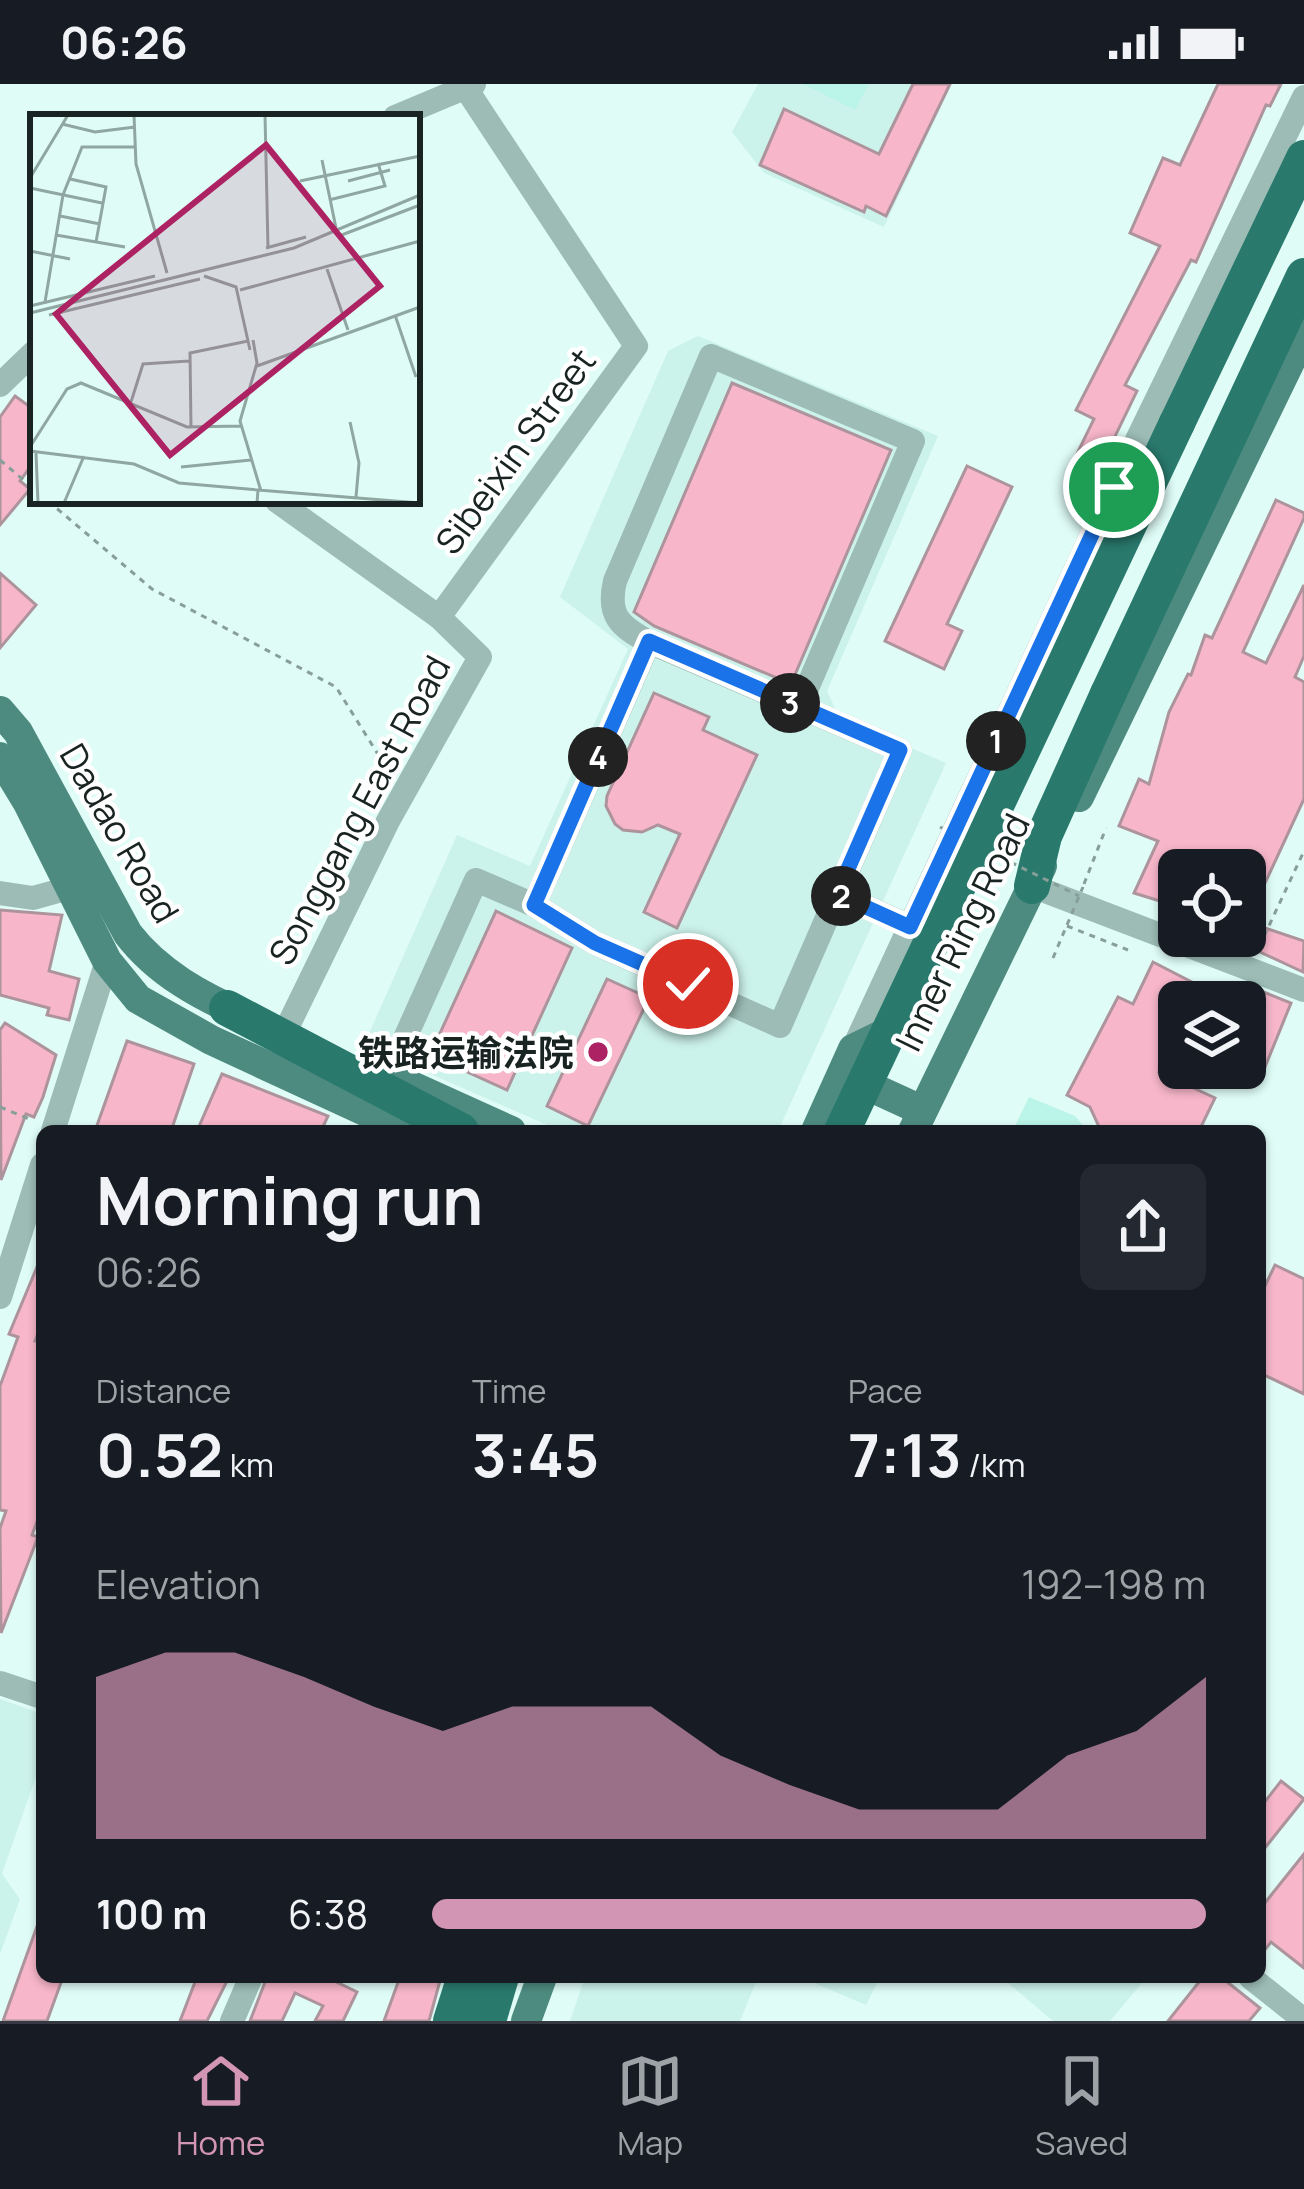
<!DOCTYPE html>
<meta charset="utf-8">
<style>
body{margin:0;font-family:Manrope,"Noto Sans SC",sans-serif;background:#242831;color:#f1f3f6;height:100vh;display:flex;flex-direction:column;font-size:45px;white-space:nowrap}
*{box-sizing:border-box;margin:0}
p{font-size:39px;color:#9ea1a6}
.icon{flex:none;width:66px;height:66px;fill:none;stroke:currentColor;stroke-width:2;stroke-linecap:round;stroke-linejoin:round}
.map{position:relative;flex:1;overflow:hidden}
.side{position:absolute;left:36px;top:1041px;width:1230px;height:858px;display:flex;flex-direction:column;background:#171b24;border-radius:18px;box-shadow:0 3px 9px #0004}
.side>*{flex:none}
.buttons{position:absolute;left:1158px;top:765px;display:grid;gap:24px}
.buttons a{display:grid;place-items:center;width:108px;height:108px;border-radius:18px;background:#171b24;box-shadow:0 3px 9px #0004;font-size:60px}
.pin{position:absolute;display:grid;place-items:center;width:102px;height:102px;color:#fff;margin:-51px;border:6px solid #fff;border-radius:50%;box-shadow:0 3px 12px #0007}
.km{position:absolute;width:60px;height:60px;margin:-30px;border-radius:50%;background:#222;color:#fff;font-size:33px;line-height:60px;text-align:center}
.round{display:grid;place-items:center;flex:none;width:126px;height:126px;border-radius:18px;background:#242831}
.headline{display:flex;align-items:center;justify-content:space-between;height:204px;padding:0 60px}
h1{font-size:66px;font-weight:700;line-height:90px}
.metrics{display:grid;grid-template-columns:repeat(3,1fr);gap:18px;height:204px;padding:12px 60px}
.metrics div{display:grid;align-content:center}
.metrics b{font-size:60px;font-weight:700}
.metrics small{font-size:33px;font-weight:400}
.metrics p{font-size:33px}
.chart{height:336px;padding:24px 60px}
.chart p{display:flex;justify-content:space-between}
.chart svg{width:100%;height:216px;margin-top:12px;fill:#d295b3;opacity:.7}
ul{padding:0 60px;list-style:none;font-size:39px}
li{display:grid;grid-template-columns:192px 144px 1fr;align-items:center;height:90px}
li i{height:30px;border-radius:15px;background:#d295b3}
.status{display:flex;justify-content:space-between;align-items:center;height:84px;padding:0 60px;background:#171b24;direction:ltr}
.status svg{height:33px;fill:currentColor}
.tab-bar{display:flex;justify-content:space-around;align-items:center;height:168px;border-top:3px solid #363941;background:#171b24;font-size:33px;color:#9ea1a6}
.tab-bar a{display:grid;justify-items:center;gap:6px}
.tab-bar .current{color:#d295b3}
.map>svg:first-child{display:block}
.built{fill:#ccf3eb}
.green{fill:#bbf4e8}
.building{fill:#f7b6ca;stroke:#ad949c;stroke-width:3}
.lines{fill:none;stroke-linecap:round;stroke-linejoin:round}
.path{stroke:#889e99;stroke-width:3;stroke-dasharray:6 6;stroke-linecap:butt}
.minor{stroke:#9cbcb5;stroke-width:24}
.major{stroke:#4d8b80;stroke-width:30}
.highway{stroke:#29796d;stroke-width:36}
.path-bridge{stroke:#889e99;stroke-width:3;stroke-dasharray:6 6;stroke-linecap:butt}
.highway-bridge{stroke:#29796d;stroke-width:36}
.route-casing{stroke:#fff;stroke-width:24}
.route{stroke:#1a73e8;stroke-width:15}
.poi-dot{fill:#ac2262;stroke:#fff;stroke-width:4.5}
.labels{text-anchor:middle;dominant-baseline:central;stroke-width:9;stroke-linejoin:round;paint-order:stroke}
.street-label{font-size:36px;fill:#192422;stroke:#fff}
.poi-label{font-size:36px;font-weight:bold;fill:#192422;stroke:#fff;text-anchor:end}
.inset-road{fill:none;stroke:#90a6a1;stroke-width:3}
.view{fill:#ac2262;fill-opacity:0.15;stroke:#ac2262;stroke-width:6}
.inset-edge{fill:none;stroke:#192422;stroke-width:6}
</style>
<div class="status"><b>06:26</b><svg viewBox="0 0 49 12"><path d="M0 12V9h3v3zM5 12V6h3v6zM10 12V3h3v9zM15 12V0h3v12zM26 1h20v11H26zM47 4h2v5h-2z"/></svg></div>
<div class="map">
<svg width="1304" height="1937" viewBox="0 0 1304 1937">
<rect width="100%" height="100%" fill="#dffcf6"/>
<g class="built">
<path d="M758 0H952L884 143 764 89 732 48Z"/>
<path d="M698 252 938 352 827 607 839 633 946 679 778 1047H561L364 961 457 751 530 782 628 565 560 513 668 267Z"/>
<path d="M0 1615 42 1630V1675L2 1790 20 1815 0 1870Z"/>
<path d="M585 1893H758L740 1937H570Z"/>
<path d="M800 1893H880L866 1921Z"/>
<path d="M1001 1893H1147L1110 1937H1053Z"/>
</g>
<g class="green">
<path d="M803 0H869L855 26Z"/>
<path d="M1029 1013 1075 1032 1088 1047 1014 1044Z"/>
</g>
<g class="building">
<path d="M913 0H950L886 132 866 122 864 128 760 81 784 25 879 70Z"/>
<path d="M1218 0H1281L1270 22 1266 21 1196 178 1191 176 1125 301 1137 307 1090 404 1066 392 1094 335 1076 326 1160 162 1130 149 1163 74 1180 81Z"/>
<path d="M732 299 891 366 791 600 654 542 634 528Z"/>
<path d="M15 312 33 325V379L20 397 30 405 0 441V333Z"/>
<path d="M967 382 1012 403 947 540 962 547 944 585 885 557Z"/>
<path d="M1276 416 1304 429V434L1243 568 1266 579 1304 501V572L1295 593 1304 598V715L1247 838 1304 857 1303 888 1245 861V786H1179V823L1134 809 1158 757 1119 742 1139 695 1149 700 1169 628 1188 590 1191 591 1205 551 1212 554Z"/>
<path d="M0 489 36 521 0 564Z"/>
<path d="M654 609 709 633 703 646 757 671 677 844 644 828 680 750 658 741 642 748 623 746 615 740 606 722 607 712Z"/>
<path d="M0 826 62 831 49 887 79 895 69 936 47 931 49 924 0 911Z"/>
<path d="M496 827 572 864 507 1006 430 971Z"/>
<path d="M1153 878 1209 907 1203 918H1179V964L1170 960 1159 988 1215 1014 1199 1047H1101L1090 1023 1067 1011 1118 913 1133 920Z"/>
<path d="M607 895 649 914 588 1042 547 1022Z"/>
<path d="M1256 905 1291 919 1261 993 1245 987V934Z"/>
<path d="M5 939 56 971 43 1013 34 1033 26 1030 1 1096 0 946Z"/>
<path d="M127 957 194 980 171 1047H95Z"/>
<path d="M222 990 328 1032 321 1047H197Z"/>
<path d="M42 1171V1239L35 1257 42 1258V1424L32 1451 38 1453 1 1549 0 1444 6 1427 0 1426V1302L18 1253 9 1250Z"/>
<path d="M1275 1181 1304 1195V1310L1260 1289V1212Z"/>
<path d="M1281 1697 1304 1715 1260 1770V1724Z"/>
<path d="M1304 1770V1884L1271 1858 1260 1872V1825Z"/>
<path d="M40 1834 42 1893H63L47 1937H3Z"/>
<path d="M197 1893H229L207 1937H180Z"/>
<path d="M267 1893H326L357 1908 343 1937H315L323 1922 295 1909 282 1937H250Z"/>
<path d="M400 1893H441L429 1937H384Z"/>
<path d="M1203 1893H1221L1260 1924 1249 1937H1168Z"/>
</g>
<g class="lines">
<g class="path">
<path d="M0 376 33 404"/>
<path d="M48 417 152 505 336 603 389 688"/>
<path d="M1084 800 1106 744"/>
<path d="M1067 842 1128 866"/>
<path d="M1259 863 1304 767"/>
<path d="M0 1023 32 1036"/>
</g>
<g class="minor">
<path d="M395 33 474 0"/>
<path d="M0 301 33 269"/>
<path d="M277 417 439 533 480 573 388 737 285 948"/>
<path d="M439 533 636 262 465 3"/>
<path d="M1032 802 1304 906"/>
<path d="M0 809 33 814 69 804"/>
<path d="M837 810 922 848"/>
<path d="M534 821 649 558"/>
<path d="M853 965 1114 403 1304 13"/>
<path d="M388 992 476 796 534 821 595 859 780 942 900 666 649 558C619 542 607 531 615 497L711 272 913 357 799 623"/>
<path d="M53 1047 107 877"/>
<path d="M0 1213 42 1081"/>
<path d="M0 1599 42 1613"/>
<path d="M1250 1893 1304 1936"/>
<path d="M232 1937 251 1893"/>
</g>
<g class="major">
<path d="M0 627 18 648 128 850C158 889 202 913 247 932"/>
<path d="M0 673 28 719 107 877 138 915 211 956 408 1047"/>
<path d="M1079 713 1304 249"/>
<path d="M385 990 511 1047"/>
<path d="M873 1004 921 1026"/>
<path d="M816 1047 853 965 898 943"/>
<path d="M913 1047 1042 782"/>
<path d="M526 1937 542 1893"/>
</g>
<g class="highway">
<path d="M1177 339 1304 74"/>
<path d="M1032 802 1044 752 1108 610"/>
<path d="M227 924 461 1047"/>
<path d="M451 1937 465 1893"/>
<path d="M488 1937 501 1893"/>
</g>
<g class="path-bridge">
<path d="M940 743 954 750"/>
<path d="M1000 773 1079 812"/>
<path d="M1053 874 1083 803"/>
</g>
<g class="highway-bridge">
<path d="M1108 610 1304 192"/>
<path d="M842 1047 1177 339"/>
</g>
</g>
<g class="lines">
<g class="route-casing">
<path id="route" d="M688 900 595 859 534 821 649 557 900 666 837 810 910 843 1114 403"/>
</g>
<use href="#route" class="route"/>
</g>
<circle class="poi-dot" cx="598" cy="968" r="12"/>
<g class="labels">
<g class="street-label">
<text transform="translate(515 367) rotate(-54)">Sibeixin Street</text>
<text transform="translate(359 726) rotate(-62)">Songgang East Road</text>
<text transform="translate(120 749) rotate(60)">Dadao Road</text>
<text transform="translate(962 848) rotate(-64)">Inner Ring Road</text>
</g>
<g class="poi-label">
<text x="574" y="968">铁路运输法院</text>
</g>
</g>
<g transform="translate(30 30)">
<rect width="390" height="390" fill="#dffcf6"/>
<path class="inset-road" d="M104 1 106 50 137 159M235 1 238 134M32 10 65 18 105 13M292 46 306 114M0 64 38 1M40 65 76 73 66 128M270 67 390 42M318 67 360 56M0 74 72 89M299 86 355 72 348 49M30 102 70 110M26 121 95 133M309 122 390 91M236 134 276 123M0 137 40 145M297 155 318 216M174 162 206 173 220 236M210 176 390 127M15 188 33 81 52 33H105M0 192 125 162M0 199 264 134 390 81M19 201 170 165M365 201 386 263M223 226 227 249 210 307 231 377M227 252 390 193M100 291 113 250 159 247M320 308 329 349 326 383M161 314 160 239 218 227M0 333 37 275 51 269 157 313 211 312M0 337 104 350 149 369 228 376 227 389M6 339 8 389M151 353 221 346M228 376 390 389M34 389 54 342"/>
<path class="view" d="M236 31 350 172 140 341 26 200Z"/>
<rect width="390" height="390" class="inset-edge"/>
</g>
</svg>
<div class="buttons">
<a><svg class="icon" aria-label="locate" viewBox="0 0 24 24"><circle cx="12" cy="12" r="6"/><path d="M12 2v4M12 18v4M2 12h4M18 12h4"/></svg></a>
<a><svg class="icon" aria-label="layers" viewBox="0 0 24 24"><path d="M12 4l9 5-9 5-9-5zM3 14l9 5 9-5"/></svg></a>
</div>
<div class="pin" style="left:1114px;top:403px;background:#1e9e55"><svg class="icon" aria-label="arrive" viewBox="0 0 24 24"><path d="M6 21V4h12l-3 4 3 4H6"/></svg></div>
<div class="pin" style="left:688px;top:900px;background:#d93025"><svg class="icon" aria-label="check" viewBox="0 0 24 24"><path d="M5 12l5 5 9-10"/></svg></div>
<b class="km" style="left:996px;top:657px">1</b>
<b class="km" style="left:841px;top:812px">2</b>
<b class="km" style="left:790px;top:619px">3</b>
<b class="km" style="left:598px;top:673px">4</b>
<section class="side">
<div class="headline"><div><h1>Morning run</h1><p>06:26</p></div><a class="round"><svg class="icon" aria-label="share" viewBox="0 0 24 24"><path d="M12 15V3M7 8l5-5 5 5M5 13v7h14v-7"/></svg></a></div>
<div class="metrics">
<div><p>Distance</p><b>0.52<small> km</small></b></div>
<div><p>Time</p><b>3:45</b></div>
<div><p>Pace</p><b>7:13<small> /km</small></b></div>
</div>
<div class="chart"><p><span>Elevation</span>192–198 m</p>
<svg viewBox="0 0 160 44" preserveAspectRatio="none"><path d="M0 44V11L10 6L20 6L30 11L40 17L50 22L60 17L70 17L80 17L90 27L100 33L110 38L120 38L130 38L140 27L150 22L160 11V44z"/></svg>
</div>
<ul>
<li><b>100 m</b>6:38<i style="width:100%"></i></li>
</ul>
</section>
</div>
<nav class="tab-bar">
<a class="current"><svg class="icon" aria-label="home" viewBox="0 0 24 24"><path d="M3 11l9-7 9 7M6 9v11h12V9"/></svg>Home</a>
<a><svg class="icon" aria-label="map" viewBox="0 0 24 24"><path d="M3 6l6-2 6 2 6-2v14l-6 2-6-2-6 2zM9 4v14M15 6v14"/></svg>Map</a>
<a><svg class="icon" aria-label="saved" viewBox="0 0 24 24"><path d="M7 4h10v16l-5-4-5 4z"/></svg>Saved</a>
</nav>
